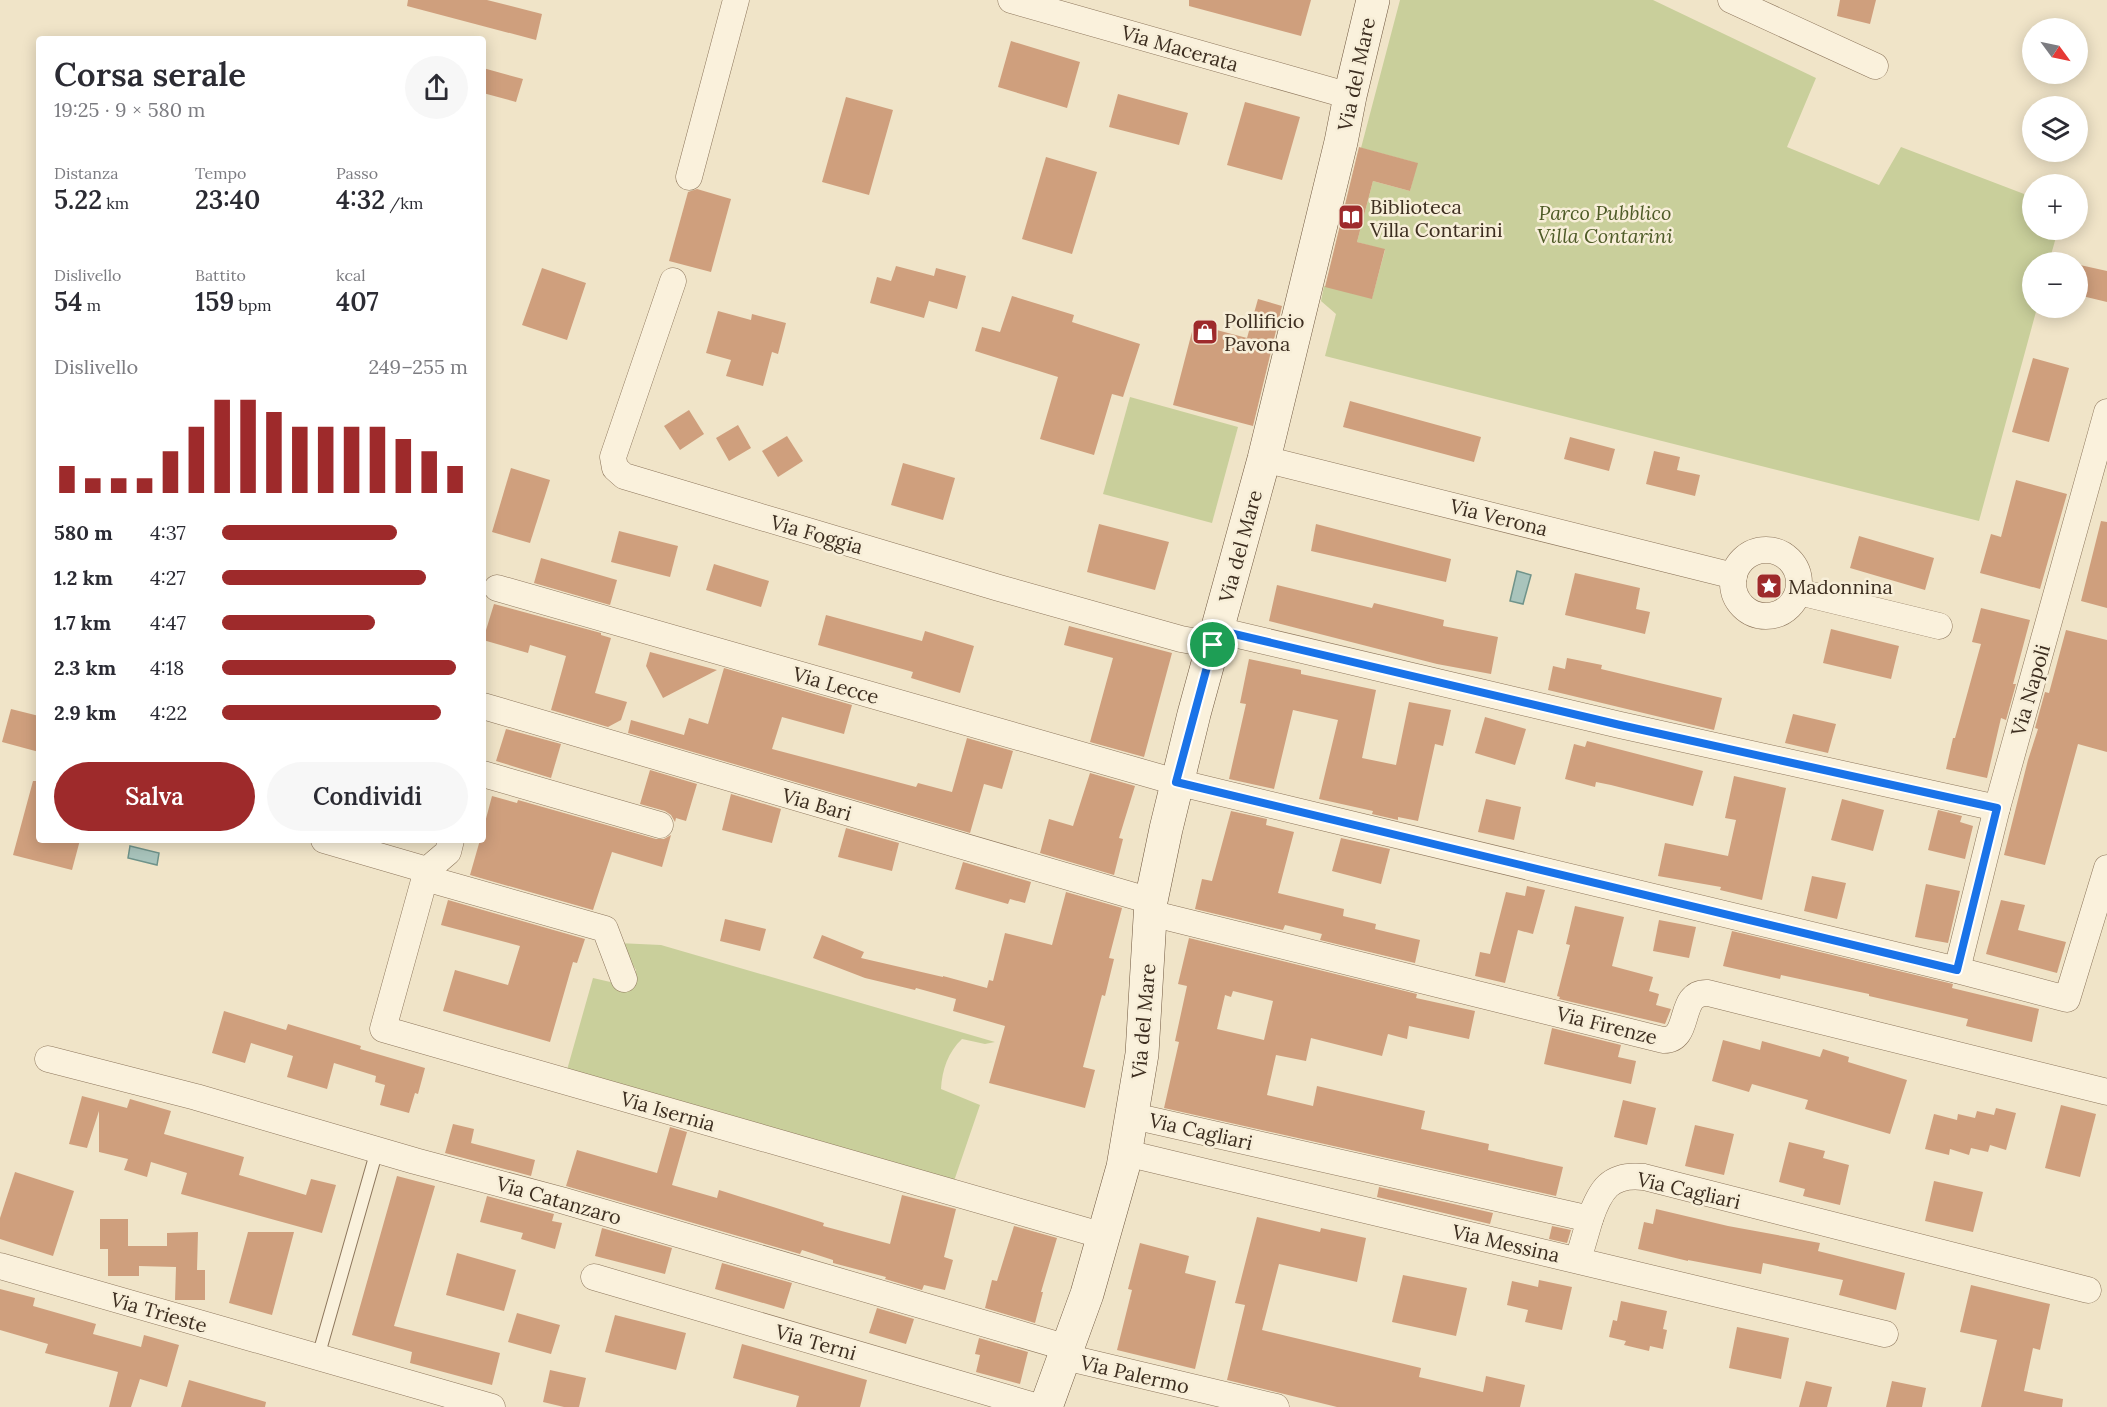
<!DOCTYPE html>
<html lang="it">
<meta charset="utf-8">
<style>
body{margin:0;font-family:Lora,serif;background:#f7f7f7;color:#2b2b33;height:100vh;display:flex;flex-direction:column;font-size:22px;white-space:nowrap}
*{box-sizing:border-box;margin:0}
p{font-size:20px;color:#7c7c81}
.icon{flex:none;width:33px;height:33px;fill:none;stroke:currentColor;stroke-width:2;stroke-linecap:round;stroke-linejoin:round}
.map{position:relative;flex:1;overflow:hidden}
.side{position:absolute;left:36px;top:36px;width:450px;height:807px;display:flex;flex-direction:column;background:#fff;border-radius:6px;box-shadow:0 3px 15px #0003}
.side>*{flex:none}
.needle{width:39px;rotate:123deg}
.fabs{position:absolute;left:2022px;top:18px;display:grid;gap:12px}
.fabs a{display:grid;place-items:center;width:66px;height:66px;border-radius:50%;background:#fff;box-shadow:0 3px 15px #0003;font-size:30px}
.pin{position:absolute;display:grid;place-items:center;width:51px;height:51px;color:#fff;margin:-26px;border:3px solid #fff;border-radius:50%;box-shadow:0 2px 6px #0007}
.round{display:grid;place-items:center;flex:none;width:63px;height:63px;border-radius:32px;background:#f7f7f7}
.headline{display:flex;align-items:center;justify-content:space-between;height:102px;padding:0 18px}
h1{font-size:33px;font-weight:600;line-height:45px}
.figures{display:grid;grid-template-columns:repeat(3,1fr);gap:9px;height:102px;padding:6px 18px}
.figures div{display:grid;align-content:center}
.figures b{font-size:26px;font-weight:600}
.figures small{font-size:16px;font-weight:400}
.figures p{font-size:16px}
.chart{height:168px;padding:12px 18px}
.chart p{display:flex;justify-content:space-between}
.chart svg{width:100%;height:108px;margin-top:6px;stroke:#9e2a2b;stroke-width:6}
.button{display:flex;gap:12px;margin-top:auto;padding:12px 18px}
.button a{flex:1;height:69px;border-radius:36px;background:#9e2a2b;color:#fff;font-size:24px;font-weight:600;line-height:69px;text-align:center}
.button a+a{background:#f7f7f7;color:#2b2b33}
ul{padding:0 18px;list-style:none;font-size:20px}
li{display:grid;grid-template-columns:96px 72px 1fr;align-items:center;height:45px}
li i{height:15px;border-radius:8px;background:#9e2a2b}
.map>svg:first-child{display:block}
.green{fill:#c9cf9b}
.water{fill:#a9c4bc;stroke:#6f938a;stroke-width:1.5}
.building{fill:#cf9f7d;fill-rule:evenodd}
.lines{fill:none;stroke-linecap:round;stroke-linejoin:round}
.lane-casing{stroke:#8d765c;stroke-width:14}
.street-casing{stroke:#8d765c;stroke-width:27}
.secondary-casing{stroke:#6f573f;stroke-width:34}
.lane{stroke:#faf1dc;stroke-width:12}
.street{stroke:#faf1dc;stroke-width:26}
.secondary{stroke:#faf1dc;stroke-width:33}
.route-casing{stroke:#fff;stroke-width:12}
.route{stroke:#1a73e8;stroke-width:8}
.labels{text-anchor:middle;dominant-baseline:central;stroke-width:5;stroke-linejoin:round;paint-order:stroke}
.street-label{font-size:20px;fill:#3d2e20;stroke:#f7eed8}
.poi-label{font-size:20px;fill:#3d2e20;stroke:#f7eed8;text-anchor:start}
.park-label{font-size:20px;font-style:italic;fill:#4d5a26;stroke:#f7eed8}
</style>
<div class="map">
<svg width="2107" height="1407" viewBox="0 0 2107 1407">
<rect width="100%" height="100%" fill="#f0e4c8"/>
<g class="green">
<path d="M1400 0H1653L1816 78 1787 147 1879 185 1901 147 2032 197V230H2058L2049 262H2032V308H2037L1979 521 1325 356 1336 314 1321 301 1324 286 1372 298 1385 250 1357 242 1373 181 1410 191 1417 163 1361 148Z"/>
<path d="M1130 397 1238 427 1212 523 1103 494Z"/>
<path d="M618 943 661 945 995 1042 985 1044 962 1039C948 1052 942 1070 941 1089L980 1105 954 1181 567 1070 593 978 632 987 636 970Z"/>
</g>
<g class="water">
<path d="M1517 571 1531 575 1523 604 1510 601Z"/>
<path d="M130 846 159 853 157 865 128 858Z"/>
</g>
<g class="building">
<path d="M408 0H487L542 14 536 40 407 6Z"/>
<path d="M1189 0H1311L1301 36 1189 6Z"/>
<path d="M1840 0H1876L1870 24 1837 16Z"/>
<path d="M1011 41 1080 62 1067 108 998 87Z"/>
<path d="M483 68 523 79 516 102 483 93Z"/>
<path d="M1118 94 1188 113 1179 145 1109 127Z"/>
<path d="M846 97 893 110 869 195 822 182Z"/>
<path d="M1245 102 1300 117 1282 180 1227 165Z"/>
<path d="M1359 147 1418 163 1410 191 1373 181 1357 242 1385 249 1372 299 1325 287Z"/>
<path d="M1046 157 1097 172 1072 254 1022 239Z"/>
<path d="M697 189 731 199 711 272 669 261 688 192Z"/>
<path d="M2080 265 2107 271V302L2078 295V277Z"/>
<path d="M896 266 934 276 936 268 966 276 957 309 929 301 924 318 870 303 877 277 891 281Z"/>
<path d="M542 268 586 283 567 340 522 325Z"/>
<path d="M1012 296 1074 315 1072 322 1140 344 1123 397 1112 394 1094 455 1040 439 1058 377 975 351 982 327 1000 332Z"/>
<path d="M1258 299 1282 306 1253 426 1173 405 1194 324 1247 338Z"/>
<path d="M718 311 751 320 752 314 786 323 778 354 772 352 763 386 726 376 731 360 706 353Z"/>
<path d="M2033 358 2069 368 2049 442 2012 432Z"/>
<path d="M1350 401 1481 437 1474 462 1343 427Z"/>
<path d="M689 410 704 434 680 450 664 426Z"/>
<path d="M738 425 751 448 729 461 716 438Z"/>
<path d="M787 436 803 461 778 477 762 451Z"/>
<path d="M1570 437 1615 449 1609 471 1564 459Z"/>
<path d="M1654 451 1680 457 1677 470 1700 475 1695 496 1646 484Z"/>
<path d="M903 463 955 478 943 520 891 505Z"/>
<path d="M511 468 550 480 530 543 492 532Z"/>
<path d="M2016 480 2067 494 2040 589 1980 573 1991 534 2001 537Z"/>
<path d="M2101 521 2107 522V608L2081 601Z"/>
<path d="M1099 524 1169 542 1155 590 1087 572Z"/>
<path d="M1316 524 1451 559 1446 582 1311 551Z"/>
<path d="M619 531 678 546 670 577 611 562Z"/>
<path d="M1859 536 1934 558 1925 590 1850 568Z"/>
<path d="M541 558 617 580 610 605 534 583Z"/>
<path d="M714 564 769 581 761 607 706 590Z"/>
<path d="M1575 573 1640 588 1636 609 1650 612 1645 634 1565 615Z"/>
<path d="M1277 585 1372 608 1374 603 1444 620 1443 626 1498 637 1491 674 1437 664 1269 621Z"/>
<path d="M494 604 601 633V635L611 638 595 693 627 702 621 720 608 727 551 710 566 656 530 645 528 653 483 640Z"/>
<path d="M1981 608 2030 620 2013 684H2016L2006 720 2001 718 1987 778 1946 769 1953 738H1955L1981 644 1972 642Z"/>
<path d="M826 615 922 641 925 631 974 646 960 693 911 678 913 672 818 645Z"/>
<path d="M1069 626 1172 653 1144 757 1090 742 1113 658 1064 645Z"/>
<path d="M1831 629 1899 646 1891 679 1823 663Z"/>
<path d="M2066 630 2107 640V752L2078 744 2045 865 2004 855 2028 760 2038 729 2035 728 2045 692 2049 693Z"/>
<path d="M650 652 717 670 663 698 646 666Z"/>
<path d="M1567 658 1602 665 1601 669 1722 698 1714 730 1548 690 1553 666 1565 669Z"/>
<path d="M1249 659 1301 670V674L1376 690 1362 758 1396 765 1409 702 1451 710 1443 746 1435 744 1418 821 1398 817V820L1372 814 1373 811 1319 799 1338 720 1293 710 1274 789 1229 779 1246 704 1240 703Z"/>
<path d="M724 668 852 705 844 734 782 717 772 749 916 787 918 783 952 792 967 738 1013 751 1002 789 984 784 970 833 628 733 631 720 684 735 689 718 708 724Z"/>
<path d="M11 709 39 716V752L2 742Z"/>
<path d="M1793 714 1836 724 1828 753 1785 743Z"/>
<path d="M1485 717 1526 729 1515 765 1475 753Z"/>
<path d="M506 729 561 744 551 778 496 761Z"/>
<path d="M1587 741 1703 771 1693 806 1611 785 1596 782 1595 787 1565 779 1574 744 1585 747Z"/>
<path d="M650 770 697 784 686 821 676 818 675 822 671 815 665 811 640 804Z"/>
<path d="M1090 773 1135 786 1119 838 1123 839 1114 875 1040 853 1049 819 1073 826Z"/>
<path d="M1734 776 1786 788 1762 900 1720 890 1721 887 1658 876 1665 843 1728 856 1736 820 1725 818Z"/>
<path d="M33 781H39V840H80L72 870 13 855Z"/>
<path d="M731 794 781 809 772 843 722 830Z"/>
<path d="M492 796 517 803 518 800 656 839H664L671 835 662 867 612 852 593 910 470 875 480 840H483V830Z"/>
<path d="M1486 799 1521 807 1514 840 1478 832Z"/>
<path d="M1842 799 1884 810 1873 851 1831 840Z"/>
<path d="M1938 810 1962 816 1960 822 1973 826 1965 859 1928 850Z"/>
<path d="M1231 811 1267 819 1266 825 1294 832 1278 893 1344 909 1343 916 1376 924 1375 929 1420 940 1415 963 1320 940 1322 934 1285 925 1283 930 1195 909 1202 879 1212 881Z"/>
<path d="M846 828 899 843 892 871 838 857Z"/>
<path d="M1341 838 1390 849 1381 884 1332 871Z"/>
<path d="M963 862 1031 882 1025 903 1010 899 1008 904 955 889Z"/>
<path d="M1812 876 1846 883 1837 919 1804 911Z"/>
<path d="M1926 884 1960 891 1948 943 1915 937Z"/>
<path d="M1527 886 1545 890 1533 934 1518 930 1505 983 1475 976 1480 952 1490 954 1506 892 1525 896Z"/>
<path d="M1066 892 1122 908 1109 958 1114 959 1105 996 1102 995 1083 1067 1095 1070 1085 1108 989 1083 1005 1026 953 1011 956 999 916 988 915 990 865 978 813 958 822 935 864 952 861 958 943 977V976L987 988 989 980 993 981 1005 933 1052 945Z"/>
<path d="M448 900 585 939 577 963 573 962 550 1042 443 1011 455 970 508 985 520 946 441 925Z"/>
<path d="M2001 900 2025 905 2018 930 2066 942 2057 973 1986 954Z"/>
<path d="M1575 906 1624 917 1612 966 1653 977 1649 991 1659 994 1656 1005 1671 1009 1665 1024 1559 999 1560 997 1557 996 1570 945 1566 944Z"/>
<path d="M725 919 766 929 760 951 720 941Z"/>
<path d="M1659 920 1696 927 1689 958 1653 951Z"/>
<path d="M1732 931 1953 984 1952 988 2039 1009 2032 1042 1966 1026 1968 1019 1869 996V994L1781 975 1780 979 1723 966Z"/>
<path d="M1189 938 1417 994 1416 998 1475 1011 1469 1039 1409 1026 1407 1039 1388 1034 1382 1056 1311 1038 1306 1061 1276 1055 1267 1095 1313 1106 1317 1086 1425 1111 1421 1129 1489 1144 1488 1150 1563 1167 1556 1196 1164 1108 1179 1042 1175 1041 1187 986 1178 984ZM1233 991 1273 1001 1264 1040 1217 1029 1225 995 1231 997Z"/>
<path d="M224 1011 286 1030 288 1024 361 1046 360 1049 425 1068 418 1094 415 1093 409 1113 380 1105 385 1085 375 1082 376 1076 334 1063 327 1089 287 1077 293 1056 251 1043 245 1063 212 1053Z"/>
<path d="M1552 1028 1621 1045 1618 1057 1636 1061 1631 1084 1544 1064Z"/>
<path d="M1723 1040 1760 1050 1762 1041 1820 1057 1823 1049 1849 1057 1848 1062 1907 1080 1890 1134 1805 1109 1808 1100 1752 1084 1749 1092 1712 1081Z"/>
<path d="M82 1096 127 1108 130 1099 171 1111 164 1134 244 1157 239 1175 306 1195 311 1179 336 1185 322 1233 181 1194 187 1173 151 1162 147 1177 124 1170 128 1159 99 1152V1111L87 1148 69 1144Z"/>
<path d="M1623 1100 1656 1108 1647 1145 1614 1137Z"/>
<path d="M2061 1105 2096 1114 2080 1177 2045 1168Z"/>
<path d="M1996 1108 2016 1113 2006 1150 1990 1145 1988 1152 1971 1148 1969 1155 1950 1149 1949 1155 1925 1149 1934 1114 1957 1120 1958 1114 1975 1118 1977 1111 1994 1115Z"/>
<path d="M453 1124 474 1129 471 1143 535 1160 531 1176 445 1153Z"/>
<path d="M1695 1125 1734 1134 1724 1175 1685 1166Z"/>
<path d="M670 1127 687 1132 672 1185 717 1198 719 1190 824 1223 823 1226 890 1244 902 1195 956 1209 944 1257 953 1260 945 1290 924 1285 922 1290 885 1279 886 1277 833 1263V1260L802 1250 800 1254 566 1186 577 1150 657 1173Z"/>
<path d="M1789 1142 1825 1151 1823 1158 1849 1165 1840 1205 1803 1196 1805 1189 1779 1182Z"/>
<path d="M15 1172 74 1191 53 1256 0 1239V1218Z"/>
<path d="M397 1176 435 1186 394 1326 500 1353 492 1385 410 1363 412 1352 352 1335Z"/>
<path d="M1934 1181 1983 1192 1973 1232 1925 1221Z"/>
<path d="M1379 1187 1493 1213 1490 1224 1377 1197Z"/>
<path d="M487 1196 554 1214 552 1221 562 1223 555 1249 521 1239 523 1233 480 1222Z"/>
<path d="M1656 1209 1728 1226 1820 1243 1818 1251 1905 1273 1896 1310 1839 1295 1843 1280 1763 1263 1761 1274 1688 1260V1261L1638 1249 1644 1222 1653 1224Z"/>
<path d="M1257 1217 1320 1232 1321 1228 1366 1238 1357 1282 1279 1264 1262 1330 1421 1368 1419 1377 1483 1392 1486 1376 1525 1385 1520 1407H1337L1227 1380 1245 1305 1235 1303Z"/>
<path d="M100 1219H128V1246H167V1233L198 1232 197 1270H205V1300H175L176 1267 139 1266V1276H108V1249H100Z"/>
<path d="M1014 1226 1057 1238 1041 1292H1043L1035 1323 985 1308 992 1280 997 1281Z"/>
<path d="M1552 1226 1571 1230 1567 1243 1549 1239Z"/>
<path d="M602 1228 672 1248 665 1274 595 1256Z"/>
<path d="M248 1232H294L272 1315 229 1303Z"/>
<path d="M1140 1243 1189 1256 1185 1273 1216 1281 1195 1369 1117 1350 1132 1290 1128 1289Z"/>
<path d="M457 1253 516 1270 504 1311 446 1295Z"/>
<path d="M722 1263 792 1283 784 1309 715 1289Z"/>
<path d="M1403 1275 1467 1288 1456 1336 1392 1322Z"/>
<path d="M1539 1280 1572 1287 1562 1330 1525 1322 1528 1310 1507 1305 1512 1281 1538 1287Z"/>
<path d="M1971 1285 2050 1304 2040 1350 2033 1348 2024 1391 2063 1399 2062 1407H1981L1997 1340 1960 1332Z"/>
<path d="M0 1289 35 1298 33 1306 96 1324 93 1334 141 1347 144 1335 179 1345 167 1387 140 1379 131 1407H109L118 1372 45 1353 48 1344 0 1330Z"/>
<path d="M1621 1301 1667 1311 1663 1329 1667 1330 1663 1349 1650 1346 1649 1351 1624 1345 1626 1341 1609 1337 1613 1320 1617 1321Z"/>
<path d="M877 1308 914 1319 906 1344 869 1333Z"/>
<path d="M517 1313 560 1325 551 1354 508 1342Z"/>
<path d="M615 1315 686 1333 676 1370 605 1352Z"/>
<path d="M1737 1327 1789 1338 1781 1379 1729 1368Z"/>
<path d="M979 1338 1028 1352 1020 1384 976 1372 980 1355 975 1354Z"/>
<path d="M742 1344 867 1380 860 1407H796L799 1396 733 1378Z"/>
<path d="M550 1370 586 1378 579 1407H564L543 1402Z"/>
<path d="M189 1380 266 1402 265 1407H181Z"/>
<path d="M1806 1381 1832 1387 1827 1407H1799Z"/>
<path d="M1892 1381 1926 1388 1922 1407H1886Z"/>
</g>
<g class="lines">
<g class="lane-casing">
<path id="lane" d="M318 1357 377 1150"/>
</g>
<g class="street-casing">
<g id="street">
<path d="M1011 0 1350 96"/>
<path d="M1731 0 1875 66"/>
<path d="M689 177 736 0"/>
<path d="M673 281 613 457 615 468 624 476 999 588 1181 639 1213 645"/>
<path d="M1264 459 1734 576"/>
<circle cx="1766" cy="583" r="33"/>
<path d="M497 588 1176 782 1957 970 2067 999 2107 868"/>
<path d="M1799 592 1939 626"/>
<path d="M1217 630 1620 725 1997 808"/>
<path d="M483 706 1151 901"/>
<path d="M483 774 660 825"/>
<path d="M324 840 427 870"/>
<path d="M451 840 448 852 427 870 383 1029 1104 1236"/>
<path d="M425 878 605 929 624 979"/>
<path d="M1150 913 1663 1040C1693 1041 1676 991 1708 993L2107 1092"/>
<path d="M1957 970 1997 808 2107 412"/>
<path d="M48 1059 196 1097 415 1161 561 1200 1068 1348"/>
<path d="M1133 1116 1590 1219C1600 1190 1610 1173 1644 1177L2088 1290"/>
<path d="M1126 1153 1885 1334"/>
<path d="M1578 1260 1590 1219"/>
<path d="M0 1266 492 1407"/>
<path d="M594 1277 1038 1407"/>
<path d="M1065 1357 1276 1407"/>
</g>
</g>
<g class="secondary-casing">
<path id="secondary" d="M1046 1407 1087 1294 1123 1167 1142 1054 1151 901 1166 829 1194 714 1264 459 1341 142 1350 96 1373 0"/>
</g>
<use href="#lane" class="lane"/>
<use href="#street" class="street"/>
<use href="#secondary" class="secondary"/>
</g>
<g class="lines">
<g class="route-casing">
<path id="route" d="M1217 630 1620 725 1997 808 1957 970 1176 782Z"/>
</g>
<use href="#route" class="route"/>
</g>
<defs>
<g id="library-square" transform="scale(1.35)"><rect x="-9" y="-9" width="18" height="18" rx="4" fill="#9e2a2b" stroke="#f7eed8"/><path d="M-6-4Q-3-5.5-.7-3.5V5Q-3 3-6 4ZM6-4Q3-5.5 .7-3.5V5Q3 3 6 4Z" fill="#fff"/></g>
<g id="shop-square" transform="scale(1.35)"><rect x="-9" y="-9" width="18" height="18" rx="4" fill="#9e2a2b" stroke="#f7eed8"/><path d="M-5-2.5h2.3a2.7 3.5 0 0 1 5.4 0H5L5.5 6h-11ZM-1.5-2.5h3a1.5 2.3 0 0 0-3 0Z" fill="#fff"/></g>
<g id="sight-square" transform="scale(1.35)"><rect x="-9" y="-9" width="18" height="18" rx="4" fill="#9e2a2b" stroke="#f7eed8"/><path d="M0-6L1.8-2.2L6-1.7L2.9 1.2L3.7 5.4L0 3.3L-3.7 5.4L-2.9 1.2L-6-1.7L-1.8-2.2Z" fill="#fff"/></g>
</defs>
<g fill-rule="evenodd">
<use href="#library-square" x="1351" y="217"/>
<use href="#shop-square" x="1205" y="332"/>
<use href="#sight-square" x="1769" y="586"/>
</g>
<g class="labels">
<g class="street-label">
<text transform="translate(1180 48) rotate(16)">Via Macerata</text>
<text transform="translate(1356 74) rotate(-78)">Via del Mare</text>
<text transform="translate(1499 517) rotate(14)">Via Verona</text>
<text transform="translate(817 534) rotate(16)">Via Foggia</text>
<text transform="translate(1240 546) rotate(-75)">Via del Mare</text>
<text transform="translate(836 685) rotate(16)">Via Lecce</text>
<text transform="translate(2030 690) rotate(-74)">Via Napoli</text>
<text transform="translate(817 804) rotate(16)">Via Bari</text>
<text transform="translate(1143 1021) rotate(-85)">Via del Mare</text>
<text transform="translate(1607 1025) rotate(14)">Via Firenze</text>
<text transform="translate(668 1111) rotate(16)">Via Isernia</text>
<text transform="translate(1201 1131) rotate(13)">Via Cagliari</text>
<text transform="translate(1689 1190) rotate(13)">Via Cagliari</text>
<text transform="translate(559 1200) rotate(16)">Via Catanzaro</text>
<text transform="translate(1506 1243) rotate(13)">Via Messina</text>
<text transform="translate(159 1312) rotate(16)">Via Trieste</text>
<text transform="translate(816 1342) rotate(16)">Via Terni</text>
<text transform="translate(1135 1374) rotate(13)">Via Palermo</text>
</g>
<g class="poi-label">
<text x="1370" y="206">Biblioteca<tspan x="1370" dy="23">Villa Contarini</tspan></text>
<text x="1224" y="320">Pollificio<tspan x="1224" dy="23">Pavona</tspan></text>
<text x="1788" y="586">Madonnina</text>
</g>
<g class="park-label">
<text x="1605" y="212">Parco Pubblico<tspan x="1605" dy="23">Villa Contarini</tspan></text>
</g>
</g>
</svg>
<div class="fabs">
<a><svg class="needle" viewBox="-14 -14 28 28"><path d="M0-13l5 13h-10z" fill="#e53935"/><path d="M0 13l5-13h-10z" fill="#7c7c81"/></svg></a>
<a><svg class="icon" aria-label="layers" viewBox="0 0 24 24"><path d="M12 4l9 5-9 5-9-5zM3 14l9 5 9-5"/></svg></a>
<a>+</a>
<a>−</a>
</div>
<div class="pin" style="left:1213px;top:645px;background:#1e9e55"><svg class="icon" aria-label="arrive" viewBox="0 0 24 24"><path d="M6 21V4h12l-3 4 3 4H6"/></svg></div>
<section class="side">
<div class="headline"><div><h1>Corsa serale</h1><p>19:25 · 9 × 580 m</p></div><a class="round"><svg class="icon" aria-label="share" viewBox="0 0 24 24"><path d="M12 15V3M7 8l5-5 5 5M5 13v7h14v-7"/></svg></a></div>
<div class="figures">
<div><p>Distanza</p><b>5.22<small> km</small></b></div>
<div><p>Tempo</p><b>23:40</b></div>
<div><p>Passo</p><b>4:32<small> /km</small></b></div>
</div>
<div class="figures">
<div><p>Dislivello</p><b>54<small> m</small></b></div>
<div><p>Battito</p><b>159<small> bpm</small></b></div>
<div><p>kcal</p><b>407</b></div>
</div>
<div class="chart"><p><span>Dislivello</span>249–255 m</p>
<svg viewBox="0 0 160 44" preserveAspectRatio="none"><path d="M5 44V33M15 44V38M25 44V38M35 44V38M45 44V27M55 44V17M65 44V6M75 44V6M85 44V11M95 44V17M105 44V17M115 44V17M125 44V17M135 44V22M145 44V27M155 44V33"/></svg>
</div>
<ul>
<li><b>580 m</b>4:37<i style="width:71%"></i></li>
<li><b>1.2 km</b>4:27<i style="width:83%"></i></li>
<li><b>1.7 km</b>4:47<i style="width:62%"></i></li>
<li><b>2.3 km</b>4:18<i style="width:95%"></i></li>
<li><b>2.9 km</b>4:22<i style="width:89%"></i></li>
</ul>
<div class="button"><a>Salva</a><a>Condividi</a></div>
</section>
</div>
